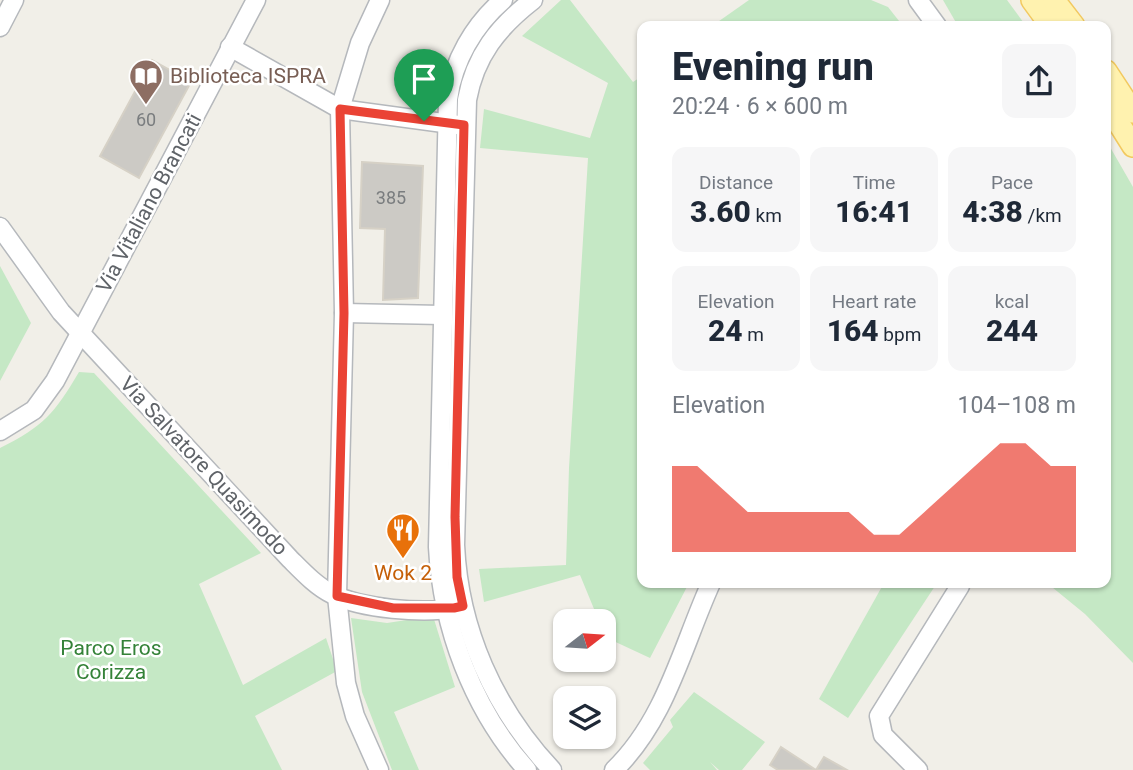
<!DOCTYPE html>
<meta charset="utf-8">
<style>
body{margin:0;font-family:Roboto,sans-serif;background:#f6f6f7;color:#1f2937;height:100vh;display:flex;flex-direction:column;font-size:26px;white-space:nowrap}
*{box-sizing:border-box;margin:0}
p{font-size:23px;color:#747a83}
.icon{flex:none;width:38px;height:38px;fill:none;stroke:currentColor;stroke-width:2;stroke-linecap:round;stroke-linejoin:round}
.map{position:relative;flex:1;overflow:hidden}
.sheet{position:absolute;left:637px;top:21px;width:474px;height:567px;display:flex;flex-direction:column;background:#fff;border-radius:14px;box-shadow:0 2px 5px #0004}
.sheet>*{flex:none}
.needle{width:46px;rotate:73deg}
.fabs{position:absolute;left:553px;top:609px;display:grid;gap:14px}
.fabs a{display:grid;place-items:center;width:63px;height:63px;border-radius:14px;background:#fff;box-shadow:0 2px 5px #0004;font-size:35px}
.pin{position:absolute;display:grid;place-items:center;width:60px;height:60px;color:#fff;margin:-72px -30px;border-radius:50% 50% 50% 0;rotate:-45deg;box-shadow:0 0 7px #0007}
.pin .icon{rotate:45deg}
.round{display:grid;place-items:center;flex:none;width:74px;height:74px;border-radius:14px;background:#f6f6f7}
.headline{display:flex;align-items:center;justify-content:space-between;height:119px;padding:0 35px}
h1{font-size:38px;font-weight:800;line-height:52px}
.figures{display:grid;grid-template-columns:repeat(3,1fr);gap:10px;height:119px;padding:7px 35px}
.figures div{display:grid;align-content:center;border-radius:14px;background:#f6f6f7;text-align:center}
.figures b{font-size:30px;font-weight:800}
.figures small{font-size:19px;font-weight:400}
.figures p{font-size:19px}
.chart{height:196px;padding:14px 35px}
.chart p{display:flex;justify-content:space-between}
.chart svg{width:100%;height:126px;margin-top:7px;fill:#ea4335;opacity:.7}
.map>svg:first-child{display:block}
.green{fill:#c5e8c5}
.building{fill:#cccac5;stroke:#d6d1c6;stroke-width:2}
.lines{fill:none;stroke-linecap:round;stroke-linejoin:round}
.minor-casing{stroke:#b5b8bc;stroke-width:21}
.major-casing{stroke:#f2c960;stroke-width:24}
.minor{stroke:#fff;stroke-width:18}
.major{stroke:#fff2af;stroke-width:21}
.route-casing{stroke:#fff;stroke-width:14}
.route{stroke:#ea4335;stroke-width:9}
.labels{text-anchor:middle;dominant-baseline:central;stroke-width:5;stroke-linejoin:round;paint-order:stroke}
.number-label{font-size:18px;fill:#7a7d7f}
.education-label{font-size:21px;fill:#785e54;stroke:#fff;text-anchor:start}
.street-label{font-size:21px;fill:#5f6368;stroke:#fff}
.food-label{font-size:21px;fill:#c56008;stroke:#fff}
.park-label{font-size:21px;fill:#348238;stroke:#fff}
</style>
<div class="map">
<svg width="1133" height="770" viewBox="0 0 1133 770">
<rect width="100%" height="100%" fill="#f1efe8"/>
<g class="green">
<path d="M561 0H570L633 82 642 76V583H689L650 658 607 638 604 621H599L580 575 484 602 479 569 566 565 569 468 588 158 480 148 484 109 590 138 608 83 522 36Z"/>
<path d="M749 0H871L888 7 903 26H712Z"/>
<path d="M943 0H1007L1026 26H958Z"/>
<path d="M1106 140 1133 187V663L1085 614 1047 583H1106Z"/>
<path d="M0 266 31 323 0 381Z"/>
<path d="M79 372 94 373 261 553 199 584 243 685 326 638 337 671 255 716 282 770H0V448C44 426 54 414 79 372Z"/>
<path d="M884 583H937L848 718 819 699Z"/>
<path d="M433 616 455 687 394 712 419 770H392L362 692 351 618 387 623Z"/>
<path d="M694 692 765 742 742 770H719L710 762 717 770H650L643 763 673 727 670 720Z"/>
</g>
<g class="building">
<path d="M152 60 191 82 139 178 100 156Z"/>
<path d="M362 162 423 166 418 298 383 300 385 229 360 228Z"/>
<path d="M781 747 816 770 824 757 847 770H778L770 765Z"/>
</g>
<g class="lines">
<g class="minor-casing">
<g id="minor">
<path d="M503 0C474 25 453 61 448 99L438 547C442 627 473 710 527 770"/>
<path d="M533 0C498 27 475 56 467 100L455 545C459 630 494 708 552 770"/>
<path d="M918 0 937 26"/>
<path d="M0 27 14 0"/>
<path d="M230 47 340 109 458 125"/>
<path d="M0 227 61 312 290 559C303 572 316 586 332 594 362 609 423 614 456 608"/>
<path d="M344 313 442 315"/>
<path d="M0 431 34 410 55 381 256 0"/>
<path d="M379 770 355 716 346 683 337 596 344 313 340 109 360 43 380 0"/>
<path d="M614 770C666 720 682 647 711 583"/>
<path d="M918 770 883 735 879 716 960 586"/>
</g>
</g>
<g class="major-casing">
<g id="major">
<path d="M1032 0 1051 26"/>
<path d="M1054 0 1074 26"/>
<path d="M1106 71 1133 112"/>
<path d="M1106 103 1133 146"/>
</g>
</g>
<use href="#minor" class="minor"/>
<use href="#major" class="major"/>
</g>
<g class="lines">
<g class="route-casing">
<path id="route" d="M340 109 464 125 455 517 457 577 463 606 454 608H393L337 596 344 313Z"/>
</g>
<use href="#route" class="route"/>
</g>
<defs>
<g id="library-pin" transform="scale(1.75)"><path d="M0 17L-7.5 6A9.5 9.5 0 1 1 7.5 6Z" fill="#8d6e63" stroke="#fff"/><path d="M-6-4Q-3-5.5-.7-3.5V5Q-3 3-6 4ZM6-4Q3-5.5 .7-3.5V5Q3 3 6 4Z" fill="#fff"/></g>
<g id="restaurant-pin" transform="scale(1.75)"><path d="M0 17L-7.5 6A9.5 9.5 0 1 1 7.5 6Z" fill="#e8710a" stroke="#fff"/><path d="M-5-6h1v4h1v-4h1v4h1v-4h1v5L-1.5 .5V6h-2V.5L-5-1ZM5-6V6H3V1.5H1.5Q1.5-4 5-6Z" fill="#fff"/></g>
</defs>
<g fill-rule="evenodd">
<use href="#library-pin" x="146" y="76"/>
<use href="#restaurant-pin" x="403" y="530"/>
</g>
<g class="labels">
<g class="number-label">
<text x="146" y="119">60</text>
<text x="391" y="197">385</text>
</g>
<g class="education-label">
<text x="170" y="76">Biblioteca ISPRA</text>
</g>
<g class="street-label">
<text transform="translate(149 203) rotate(-62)">Via Vitaliano Brancati</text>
<text transform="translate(204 466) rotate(47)">Via Salvatore Quasimodo</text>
</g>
<g class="food-label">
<text x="403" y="573">Wok 2</text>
</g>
<g class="park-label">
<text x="111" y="648">Parco Eros<tspan x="111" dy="24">Corizza</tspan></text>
</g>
</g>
</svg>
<div class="fabs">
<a><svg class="needle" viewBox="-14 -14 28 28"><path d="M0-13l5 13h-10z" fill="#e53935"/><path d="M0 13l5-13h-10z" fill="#747a83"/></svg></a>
<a><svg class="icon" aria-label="layers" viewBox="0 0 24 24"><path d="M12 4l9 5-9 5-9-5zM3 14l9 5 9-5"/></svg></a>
</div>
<div class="pin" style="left:424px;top:121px;background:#1e9e55"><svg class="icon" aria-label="arrive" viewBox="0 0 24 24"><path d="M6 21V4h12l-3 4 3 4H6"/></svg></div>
<section class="sheet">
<div class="headline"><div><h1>Evening run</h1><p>20:24 · 6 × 600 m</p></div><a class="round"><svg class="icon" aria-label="share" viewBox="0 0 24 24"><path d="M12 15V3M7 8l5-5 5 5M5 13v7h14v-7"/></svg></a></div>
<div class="figures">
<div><p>Distance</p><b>3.60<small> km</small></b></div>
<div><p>Time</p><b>16:41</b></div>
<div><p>Pace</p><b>4:38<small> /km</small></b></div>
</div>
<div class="figures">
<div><p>Elevation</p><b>24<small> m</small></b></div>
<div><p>Heart rate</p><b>164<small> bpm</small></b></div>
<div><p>kcal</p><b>244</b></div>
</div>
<div class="chart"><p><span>Elevation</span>104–108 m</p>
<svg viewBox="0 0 160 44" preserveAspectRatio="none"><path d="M0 44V14L10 14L20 22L30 30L40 30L50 30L60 30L70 30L80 38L90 38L100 30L110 22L120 14L130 6L140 6L150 14L160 14V44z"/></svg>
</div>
</section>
</div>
